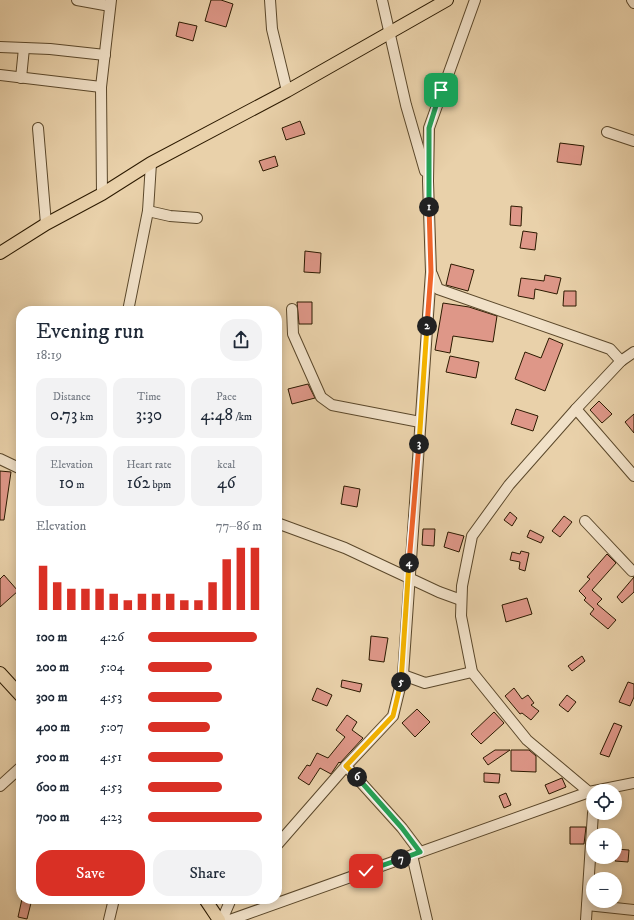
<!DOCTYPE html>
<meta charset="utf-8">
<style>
body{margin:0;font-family:"IM FELL DW Pica",serif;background:#f2f2f3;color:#1f2937;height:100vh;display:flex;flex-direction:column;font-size:15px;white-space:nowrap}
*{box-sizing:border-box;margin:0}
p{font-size:13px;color:#747a83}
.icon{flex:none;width:22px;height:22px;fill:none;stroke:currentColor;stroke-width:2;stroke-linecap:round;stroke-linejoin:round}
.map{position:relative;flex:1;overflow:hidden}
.drawer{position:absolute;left:16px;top:306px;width:266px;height:598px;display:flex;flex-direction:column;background:#fff;border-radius:16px;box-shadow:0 2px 10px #0003}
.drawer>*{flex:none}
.controls{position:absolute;left:586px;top:784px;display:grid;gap:8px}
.controls a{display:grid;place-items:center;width:36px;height:36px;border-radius:50%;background:#fff;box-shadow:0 2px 10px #0003;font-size:20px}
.pin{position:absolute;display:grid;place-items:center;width:34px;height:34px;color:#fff;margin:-17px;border-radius:8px;box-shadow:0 2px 6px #0006}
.km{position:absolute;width:20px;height:20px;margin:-10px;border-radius:50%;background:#222;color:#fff;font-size:11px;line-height:20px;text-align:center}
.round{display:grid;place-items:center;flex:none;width:42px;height:42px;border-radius:16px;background:#f2f2f3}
.headline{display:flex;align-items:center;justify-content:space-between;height:68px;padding:0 20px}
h1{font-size:22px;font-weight:600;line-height:30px}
.figures{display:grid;grid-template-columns:repeat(3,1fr);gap:6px;height:68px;padding:4px 20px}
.figures div{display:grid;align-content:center;border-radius:10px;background:#f2f2f3;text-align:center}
.figures b{font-size:17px;font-weight:600}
.figures small{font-size:11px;font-weight:400}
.figures p{font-size:11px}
.chart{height:112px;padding:8px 20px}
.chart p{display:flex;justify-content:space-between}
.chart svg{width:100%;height:72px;margin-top:4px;stroke:#d93025;stroke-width:6}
.primary-button{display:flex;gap:8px;margin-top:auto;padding:8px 20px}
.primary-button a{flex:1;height:46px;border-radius:16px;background:#d93025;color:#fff;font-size:16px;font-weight:600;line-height:46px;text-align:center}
.primary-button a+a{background:#f2f2f3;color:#1f2937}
ul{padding:0 20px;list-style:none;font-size:13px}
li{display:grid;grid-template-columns:64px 48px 1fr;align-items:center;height:30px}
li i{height:10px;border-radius:5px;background:#d93025}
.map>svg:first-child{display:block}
.building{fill:#de9788;stroke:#2c1a01}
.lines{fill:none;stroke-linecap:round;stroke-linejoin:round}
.minor-casing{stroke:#5b482b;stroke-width:12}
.major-casing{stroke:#2c1a01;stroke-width:14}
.minor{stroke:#f1e1c8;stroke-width:10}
.major{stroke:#e9d1aa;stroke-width:12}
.split-1-casing{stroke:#fff;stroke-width:8}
.split-2-casing{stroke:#fff;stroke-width:8}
.split-3-casing{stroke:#fff;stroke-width:8}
.split-4-casing{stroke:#fff;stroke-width:8}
.split-5-casing{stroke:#fff;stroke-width:8}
.split-6-casing{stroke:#fff;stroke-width:8}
.split-7-casing{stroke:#fff;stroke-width:8}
.split-8-casing{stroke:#fff;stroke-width:8}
.split-1{stroke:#22a559;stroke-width:5}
.split-2{stroke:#f0652b;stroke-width:5}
.split-3{stroke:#f5b400;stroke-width:5}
.split-4{stroke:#f0652b;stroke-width:5}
.split-5{stroke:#f5b400;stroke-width:5}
.split-6{stroke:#f5b400;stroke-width:5}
.split-7{stroke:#22a559;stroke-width:5}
.split-8{stroke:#22a559;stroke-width:5}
</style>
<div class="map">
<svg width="634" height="920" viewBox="0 0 634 920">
<rect width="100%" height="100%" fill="#e9d1aa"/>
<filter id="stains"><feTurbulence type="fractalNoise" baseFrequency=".005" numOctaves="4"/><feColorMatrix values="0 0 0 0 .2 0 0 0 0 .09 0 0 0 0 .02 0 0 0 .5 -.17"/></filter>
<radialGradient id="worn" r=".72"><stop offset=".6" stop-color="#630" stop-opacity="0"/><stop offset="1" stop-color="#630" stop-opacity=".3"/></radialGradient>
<g class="building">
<path d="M211 0H221L233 4 226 27 205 21Z"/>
<path d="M179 22 197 26 193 41 176 36Z"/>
<path d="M300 121 305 134 286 140 282 128Z"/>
<path d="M560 143 584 146 581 165 557 162Z"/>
<path d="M275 156 278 166 263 171 259 161Z"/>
<path d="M511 206 522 207 521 226 510 225Z"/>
<path d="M523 231 537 233 535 250 520 248Z"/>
<path d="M305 251 321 253 320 273 304 272Z"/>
<path d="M451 264 474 270 468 291 446 285Z"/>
<path d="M545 275 561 278 557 294 535 289 534 299 518 296 521 278 544 281Z"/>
<path d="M564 291H576V306H563Z"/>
<path d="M297 302H312V324H299Z"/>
<path d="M443 303 469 307 497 316 493 342 453 336 450 353 435 350Z"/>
<path d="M549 338 563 344 545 391 515 379 525 352 541 358Z"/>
<path d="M450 356 479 362 476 378 446 372Z"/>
<path d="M308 384 315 398 292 404 288 389Z"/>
<path d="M599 401 612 414 602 423 590 410Z"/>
<path d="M516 409 538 416 533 431 511 424Z"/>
<path d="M634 414V433L625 422Z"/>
<path d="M0 471 11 472 4 520H0Z"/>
<path d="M344 486 360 489 357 507 341 504Z"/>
<path d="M510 512 517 518 512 526 504 520Z"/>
<path d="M564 516 572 522 560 537 552 531Z"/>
<path d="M423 529H435L434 546 422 545Z"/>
<path d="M530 530 544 537 541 543 527 537Z"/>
<path d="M448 532 464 536 459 552 444 547Z"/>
<path d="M521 551 529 553 525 571 519 569 520 562 510 560 512 552 520 554Z"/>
<path d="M607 554 616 563 592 590 602 599 597 604 616 620 608 629 590 614 594 609 584 600 586 598 579 591 590 579 587 577Z"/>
<path d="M4 575 18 591 0 607V579Z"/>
<path d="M634 577V592L622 603 617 597Z"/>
<path d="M527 598 532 614 506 622 502 605Z"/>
<path d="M371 636 388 638 384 662 369 660Z"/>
<path d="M582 656 585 661 572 671 568 666Z"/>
<path d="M342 680 362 684 360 692 341 687Z"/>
<path d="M628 682 634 684V697L630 706 619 702Z"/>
<path d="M317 688 332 695 327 706 312 700Z"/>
<path d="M514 688 522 699 528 695 534 703 531 705 539 711 531 720 522 713 520 714 505 696Z"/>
<path d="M567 695 576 702 568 712 559 705Z"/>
<path d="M417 709 430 722 415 737 402 723Z"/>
<path d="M494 712 504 723 481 744 471 734Z"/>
<path d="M347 715 357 722 352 730 363 738 340 763 339 762 331 774 320 768 309 785 298 778 307 765 310 766 317 753 328 758 345 737 336 730Z"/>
<path d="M614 723 622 726 609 757 600 754Z"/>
<path d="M495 750H510L488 765 483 758Z"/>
<path d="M511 750H529L536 756V772L511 771Z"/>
<path d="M484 773 500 774 499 783 484 782Z"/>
<path d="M562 778 566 787 549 794 545 785Z"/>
<path d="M506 793 511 805 504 808 499 796Z"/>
<path d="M570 827H586L584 844H570Z"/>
<path d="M615 849 629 850 628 862 615 861Z"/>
<path d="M22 899H32L27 919 18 917Z"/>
</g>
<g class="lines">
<g class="minor-casing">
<g id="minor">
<path d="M77 0 110 6"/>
<path d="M270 0 272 29 287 91"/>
<path d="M382 0 406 105 425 171"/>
<path d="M632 0 634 3"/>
<path d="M0 47 50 49 105 55"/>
<path d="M0 75 101 87"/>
<path d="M21 78 24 48"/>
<path d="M38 128 46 224"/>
<path d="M607 132 634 141"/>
<path d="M102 194 101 87 111 0"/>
<path d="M148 211 170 216 197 218"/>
<path d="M432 274 438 289 610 349 621 361"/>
<path d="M292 309 293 334 321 397 332 405 420 422"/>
<path d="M128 311 148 211 151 163"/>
<path d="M634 352 621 361 576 409 509 485 472 536 462 586 461 616 472 672 527 740 589 792 634 783"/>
<path d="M576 409 634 476"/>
<path d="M0 459 21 469"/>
<path d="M585 521 632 571"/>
<path d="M277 523 345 548 439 592 461 600"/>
<path d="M403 675 425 683 472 672"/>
<path d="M346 766 402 828 420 852"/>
<path d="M0 786 21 767"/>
<path d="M277 845 346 766 393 716 403 675 431 272 428 181 429 128 475 0"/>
<path d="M412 855 427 920"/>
<path d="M587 905 634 910"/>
<path d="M109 920 114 899"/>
<path d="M222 920 231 899"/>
<path d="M230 920 589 792 592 796"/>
<path d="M586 920 593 813"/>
</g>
</g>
<g class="major-casing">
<g id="major">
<path d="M0 253 46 224 102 194 151 163 287 91 447 0"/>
<path d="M0 673 21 696"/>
<path d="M205 899 219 920"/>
</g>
</g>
<use href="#minor" class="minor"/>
<use href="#major" class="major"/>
</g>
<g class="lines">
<g class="split-1-casing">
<path id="split-1" d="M429 207V128L441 90"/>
</g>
<g class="split-2-casing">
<path id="split-2" d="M427 326 431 272 429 207"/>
</g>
<g class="split-3-casing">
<path id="split-3" d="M419 444 427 326"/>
</g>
<g class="split-4-casing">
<path id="split-4" d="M409 563 419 444"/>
</g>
<g class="split-5-casing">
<path id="split-5" d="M401 682 409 563"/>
</g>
<g class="split-6-casing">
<path id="split-6" d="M357 777 346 766 393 716 401 682"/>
</g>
<g class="split-7-casing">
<path id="split-7" d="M357 777 402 828 420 852 401 859"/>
</g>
<g class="split-8-casing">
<path id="split-8" d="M366 871 401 859"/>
</g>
<use href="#split-1" class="split-1"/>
<use href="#split-2" class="split-2"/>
<use href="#split-3" class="split-3"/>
<use href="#split-4" class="split-4"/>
<use href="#split-5" class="split-5"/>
<use href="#split-6" class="split-6"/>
<use href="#split-7" class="split-7"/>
<use href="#split-8" class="split-8"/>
</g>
<rect width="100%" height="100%" filter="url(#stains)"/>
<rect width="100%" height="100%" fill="url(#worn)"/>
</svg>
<div class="controls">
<a><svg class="icon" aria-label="locate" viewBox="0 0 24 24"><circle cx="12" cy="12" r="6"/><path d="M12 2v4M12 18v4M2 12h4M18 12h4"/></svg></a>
<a>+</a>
<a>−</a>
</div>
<div class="pin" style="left:441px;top:90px;background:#1e9e55"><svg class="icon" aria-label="arrive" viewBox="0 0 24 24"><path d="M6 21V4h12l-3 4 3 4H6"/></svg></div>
<div class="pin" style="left:366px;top:871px;background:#d93025"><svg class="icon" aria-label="check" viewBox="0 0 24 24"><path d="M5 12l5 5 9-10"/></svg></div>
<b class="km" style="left:429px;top:207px">1</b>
<b class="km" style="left:427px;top:326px">2</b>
<b class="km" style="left:419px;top:444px">3</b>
<b class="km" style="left:409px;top:563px">4</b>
<b class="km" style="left:401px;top:682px">5</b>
<b class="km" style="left:357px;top:777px">6</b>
<b class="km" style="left:401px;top:859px">7</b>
<section class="drawer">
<div class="headline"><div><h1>Evening run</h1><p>18:19</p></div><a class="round"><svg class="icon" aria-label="share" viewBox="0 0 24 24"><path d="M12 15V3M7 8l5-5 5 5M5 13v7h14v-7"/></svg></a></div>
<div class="figures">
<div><p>Distance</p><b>0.73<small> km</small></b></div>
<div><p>Time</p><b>3:30</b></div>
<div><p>Pace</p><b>4:48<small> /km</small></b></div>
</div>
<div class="figures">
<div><p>Elevation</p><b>10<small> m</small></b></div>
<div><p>Heart rate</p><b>162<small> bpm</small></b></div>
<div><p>kcal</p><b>46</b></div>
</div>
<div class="chart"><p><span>Elevation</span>77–86 m</p>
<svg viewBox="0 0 160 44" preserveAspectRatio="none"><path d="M5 44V17M15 44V27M25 44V31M35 44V31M45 44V31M55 44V34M65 44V38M75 44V34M85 44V34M95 44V34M105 44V38M115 44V38M125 44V27M135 44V13M145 44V6M155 44V6"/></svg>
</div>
<ul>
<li><b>100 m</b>4:26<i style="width:96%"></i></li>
<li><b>200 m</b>5:04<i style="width:56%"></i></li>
<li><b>300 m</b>4:53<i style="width:65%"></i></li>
<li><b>400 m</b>5:07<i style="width:54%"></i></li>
<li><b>500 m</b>4:51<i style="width:66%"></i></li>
<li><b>600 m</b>4:53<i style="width:65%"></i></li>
<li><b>700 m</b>4:23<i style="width:100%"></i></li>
</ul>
<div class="primary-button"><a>Save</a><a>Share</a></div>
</section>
</div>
